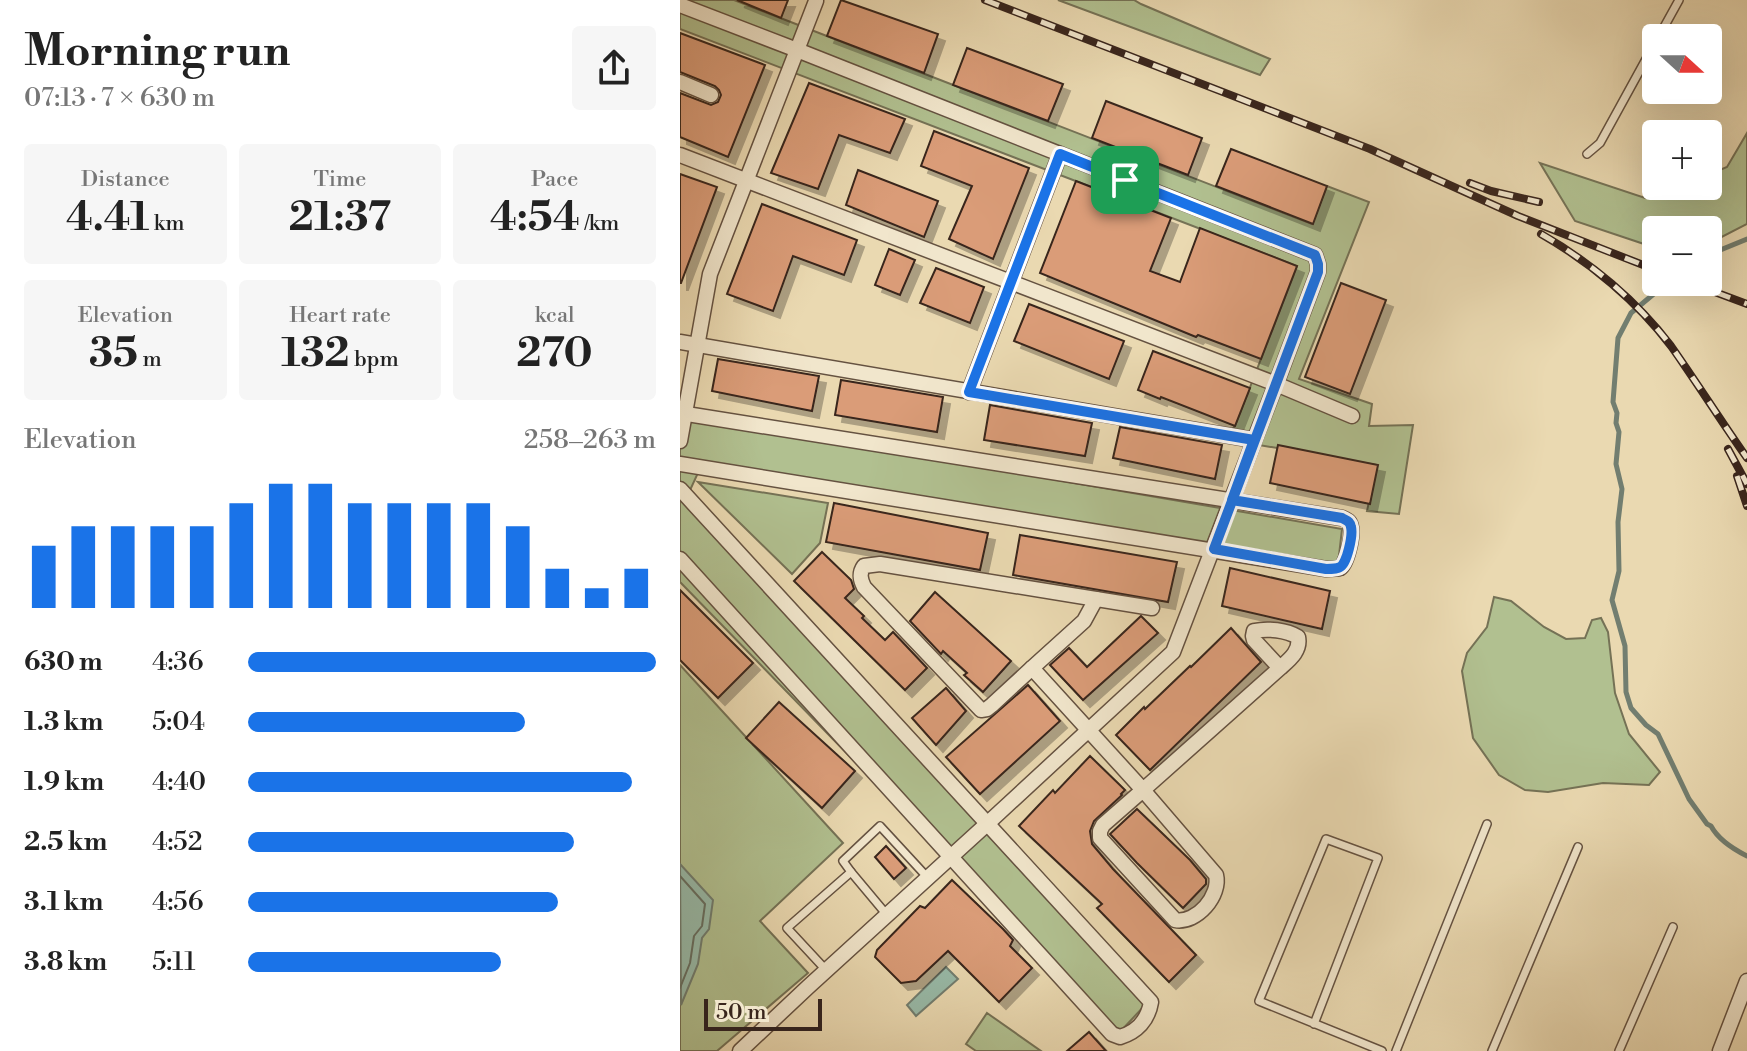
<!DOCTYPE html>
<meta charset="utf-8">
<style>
body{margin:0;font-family:"Libre Bodoni",serif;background:#f6f6f6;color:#222;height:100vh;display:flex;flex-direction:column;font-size:30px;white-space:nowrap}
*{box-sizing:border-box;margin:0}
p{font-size:26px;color:#767676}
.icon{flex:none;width:44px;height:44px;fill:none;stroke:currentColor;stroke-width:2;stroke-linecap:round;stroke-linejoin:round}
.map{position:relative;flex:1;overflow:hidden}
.panel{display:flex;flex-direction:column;background:#fff;width:680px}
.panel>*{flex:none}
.needle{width:52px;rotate:111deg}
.tools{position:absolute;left:962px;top:24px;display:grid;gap:16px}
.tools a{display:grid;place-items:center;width:80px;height:80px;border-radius:8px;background:#fff;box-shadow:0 8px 32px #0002;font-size:40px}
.scale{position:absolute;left:24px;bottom:20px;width:118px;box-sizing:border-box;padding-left:8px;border:4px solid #39251c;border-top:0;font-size:22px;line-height:28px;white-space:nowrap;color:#39251c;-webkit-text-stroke:6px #f1e6cc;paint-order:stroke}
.pin{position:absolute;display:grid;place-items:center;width:68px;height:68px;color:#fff;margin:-34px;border-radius:16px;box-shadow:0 4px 12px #0006}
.round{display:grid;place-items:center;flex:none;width:84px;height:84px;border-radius:8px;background:#f6f6f6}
.overview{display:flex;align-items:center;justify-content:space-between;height:136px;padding:0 24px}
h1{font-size:44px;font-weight:700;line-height:60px}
.figures{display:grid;grid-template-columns:repeat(3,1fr);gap:12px;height:136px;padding:8px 24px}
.figures div{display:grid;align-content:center;border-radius:8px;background:#f6f6f6;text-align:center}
.figures b{font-size:40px;font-weight:700}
.figures small{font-size:22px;font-weight:400}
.figures p{font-size:22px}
.chart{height:224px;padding:16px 24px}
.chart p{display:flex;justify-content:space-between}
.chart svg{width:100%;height:144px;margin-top:8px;stroke:#1a73e8;stroke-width:6}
ul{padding:0 24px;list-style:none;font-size:26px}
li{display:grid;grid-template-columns:128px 96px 1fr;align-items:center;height:60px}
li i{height:20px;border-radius:10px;background:#1a73e8}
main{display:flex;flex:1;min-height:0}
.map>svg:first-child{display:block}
.green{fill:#b1c090;stroke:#757256;stroke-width:2}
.water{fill:#98baa8;stroke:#727e70;stroke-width:2}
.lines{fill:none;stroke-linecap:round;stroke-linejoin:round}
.shore{stroke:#687062;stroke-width:2}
.stream{stroke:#727e70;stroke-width:5}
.building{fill:#da9c78;stroke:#39251c;stroke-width:2;filter:url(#shadow)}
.service-casing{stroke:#655241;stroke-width:10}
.minor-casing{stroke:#655241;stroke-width:17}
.service{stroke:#f1e6cc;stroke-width:7}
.minor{stroke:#f1e6cc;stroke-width:14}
.rail-casing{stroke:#39251c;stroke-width:8}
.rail{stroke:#f1e6cc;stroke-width:5;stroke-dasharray:15;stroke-linecap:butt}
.route-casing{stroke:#fff;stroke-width:16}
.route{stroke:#1a73e8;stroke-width:10}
</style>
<main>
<section class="panel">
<div class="overview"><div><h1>Morning run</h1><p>07:13 · 7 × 630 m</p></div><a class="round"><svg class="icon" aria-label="share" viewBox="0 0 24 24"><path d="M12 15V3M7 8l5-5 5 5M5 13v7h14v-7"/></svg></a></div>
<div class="figures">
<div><p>Distance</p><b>4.41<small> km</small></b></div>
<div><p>Time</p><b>21:37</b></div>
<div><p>Pace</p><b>4:54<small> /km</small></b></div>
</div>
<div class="figures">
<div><p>Elevation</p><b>35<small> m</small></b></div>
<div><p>Heart rate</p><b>132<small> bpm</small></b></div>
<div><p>kcal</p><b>270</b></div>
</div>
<div class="chart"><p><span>Elevation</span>258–263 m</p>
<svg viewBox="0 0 160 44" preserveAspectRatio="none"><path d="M5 44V25M15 44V19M25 44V19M35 44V19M45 44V19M55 44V12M65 44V6M75 44V6M85 44V12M95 44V12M105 44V12M115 44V12M125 44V19M135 44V32M145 44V38M155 44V32"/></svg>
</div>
<ul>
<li><b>630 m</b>4:36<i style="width:100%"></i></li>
<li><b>1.3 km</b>5:04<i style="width:68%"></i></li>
<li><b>1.9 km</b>4:40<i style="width:94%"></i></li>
<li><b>2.5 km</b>4:52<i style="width:80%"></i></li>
<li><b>3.1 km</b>4:56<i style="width:76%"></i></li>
<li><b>3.8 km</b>5:11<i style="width:62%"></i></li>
</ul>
</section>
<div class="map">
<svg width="1067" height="1051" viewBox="0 0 1067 1051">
<defs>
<filter id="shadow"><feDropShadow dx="7" dy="7" stdDeviation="0" flood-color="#0004"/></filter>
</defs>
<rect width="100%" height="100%" fill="#ead9b1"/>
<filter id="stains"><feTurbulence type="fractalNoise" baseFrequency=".0025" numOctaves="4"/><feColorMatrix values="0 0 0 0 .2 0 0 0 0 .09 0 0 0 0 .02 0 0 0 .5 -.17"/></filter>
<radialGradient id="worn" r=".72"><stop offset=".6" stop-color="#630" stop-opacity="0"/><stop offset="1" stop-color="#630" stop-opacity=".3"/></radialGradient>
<g class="green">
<path d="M0 0H54L632 224 647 186 689 202 619 379 692 404 689 426 733 425 719 514 687 511 697 465 544 439 555 426 617 266 0 29Z"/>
<path d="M378 0H454L461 4 590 59 580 75Z"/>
<path d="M1067 133V224L1028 244V230H976V248L895 221 860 163 965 198 998 186H1028V175L1047 167Z"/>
<path d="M0 415 662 529 658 564 22 464 5 501 467 1003 439 1033 0 582Z"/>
<path d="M18 482 148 503 140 543 112 574Z"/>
<path d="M814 597 831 601 864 627 886 639 905 638 912 620 921 618 928 632 935 693 949 734 980 772 969 785 923 783 868 792 845 790 819 775 793 738 782 671 787 653 807 627Z"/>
<path d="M0 665 163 843 80 921 128 973 37 1051H0Z"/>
<path d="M307 1013 361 1051H296L286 1044Z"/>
</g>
<g class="water">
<path d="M0 864 33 900 29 929 22 938 18 964 1 1005Z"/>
<path d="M266 967 278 979 236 1016 227 1005Z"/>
</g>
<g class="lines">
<path class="shore" d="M0 876 25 904 22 926 14 936 10 963 0 988"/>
<g class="stream">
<path d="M1028 255 1067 239"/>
<path d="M988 282 951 313 938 338 933 402 937 413 936 423 939 432 936 464 942 489 938 522 939 571 932 600 945 646 946 692 951 708 966 725 978 734 1009 799 1027 824 1031 826C1038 839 1053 849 1067 856"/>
</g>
</g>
<g class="building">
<path d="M57 0H108L101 18Z"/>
<path d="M161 0 258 34 244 73 147 36Z"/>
<path d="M0 33 85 65 48 157 0 137V93L31 105 38 102 41 95 39 90 35 86 0 72Z"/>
<path d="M287 48 383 84 368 121 273 85Z"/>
<path d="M129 83 225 119 210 153 159 135 138 189 91 173Z"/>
<path d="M426 101 522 138 508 175 412 138Z"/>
<path d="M254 131 349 168 313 259 269 239 292 186 241 166Z"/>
<path d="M551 149 647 186 633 224 536 186Z"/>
<path d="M178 170 258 201 244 237 166 205Z"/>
<path d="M0 174 37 187 1 283H0Z"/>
<path d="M396 181 491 218 470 271 500 282 520 228 617 266 581 359 518 335 516 337 360 273Z"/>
<path d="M82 204 177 240 164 275 113 256 93 311 47 294Z"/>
<path d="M209 249 235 260 220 295 195 285Z"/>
<path d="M256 268 304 287 290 323 240 303Z"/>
<path d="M661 283 706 300 670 394 625 377Z"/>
<path d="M349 304 444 341 429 379 334 341Z"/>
<path d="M473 351 570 388 555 426 481 397 480 399 458 390Z"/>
<path d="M38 359 139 376 132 411 32 391Z"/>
<path d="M161 380 263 397 257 432 155 415Z"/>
<path d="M310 405 412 423 405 456 304 440Z"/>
<path d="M440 427 542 445 535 479 433 458Z"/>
<path d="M598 445 698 465 690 504 590 483Z"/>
<path d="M154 503 308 533 300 570 146 542Z"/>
<path d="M340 535 497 562 488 602 333 575Z"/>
<path d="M142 552 171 580 174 589 165 598 184 616 182 618 205 640 213 632 247 668 225 690 114 581Z"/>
<path d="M550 568 650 591 642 629 542 606Z"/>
<path d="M0 590 73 663 38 698 0 660Z"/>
<path d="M255 592 331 661 303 692 284 675 287 673 263 651 261 654 230 621Z"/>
<path d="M461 616 478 633 403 700 370 665 389 648 407 667Z"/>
<path d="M551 628 581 662 470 770 436 735 464 707 465 709 510 666 511 667Z"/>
<path d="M348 685 380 721 300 794 266 757Z"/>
<path d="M266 688 286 711 256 745 232 718Z"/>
<path d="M99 702 175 771 142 808 66 738Z"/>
<path d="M410 756 445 790 441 794 442 795 414 821 410 831 412 844 433 869 516 955 489 982 417 908 422 904 339 826 373 790 375 793Z"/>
<path d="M457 809 510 860 526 879V884L503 908 457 863 430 834Z"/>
<path d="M206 846 226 868 214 879 195 857Z"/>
<path d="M272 880 323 929 333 940 330 946 352 968 319 1002 268 951 236 981 221 983 195 957 197 950 240 906 245 908Z"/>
<path d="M409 1032 426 1051H387Z"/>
</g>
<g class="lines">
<g class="service-casing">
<g id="service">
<path d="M978 38 999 0"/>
<path d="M907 154 920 143 976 41"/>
<path d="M171 872 207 915"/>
<path d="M146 970 107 928 171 872 163 861 200 826 248 878"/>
<path d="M634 1024 698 858 646 839 579 1001 702 1051"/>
<path d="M716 1051 807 824"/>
<path d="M812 1051 898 847"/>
<path d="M939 1051 993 927"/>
</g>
</g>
<g class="minor-casing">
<g id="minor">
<path d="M0 5 117 50 136 1"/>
<path d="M0 82 31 95"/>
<path d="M0 155 596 384 493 652 308 823 128 987 60 1051"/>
<path d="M0 342 574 440"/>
<path d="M289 392 380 154"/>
<path d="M0 413 662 518C667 520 670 521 671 527 673 535 667 564 660 568 657 569 650 569 646 569L0 464"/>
<path d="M0 441 30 274 117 50 635 255 638 264V272L596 384 672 416"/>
<path d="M0 489 471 1002C468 1020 457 1032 440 1037L432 1034 0 559"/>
<path d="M472 608 200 564 184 566C179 573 180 579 184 587L301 710 307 709 312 705 352 668 463 790 600 668C609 660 621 651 618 637 606 630 588 628 574 631L573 636 574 640 600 668"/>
<path d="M352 668 404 621 416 599"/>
<path d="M463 790 536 875C541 895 517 924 495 920L420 838V831L423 825Z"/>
<path d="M1040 1051 1067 981"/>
</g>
</g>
<use href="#service" class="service"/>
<use href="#minor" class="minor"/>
<g class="rail-casing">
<g id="rail">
<path d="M305 0 690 149 838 216 976 270"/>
<path d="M790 183 811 191 859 202"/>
<path d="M861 234C910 262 957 301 991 346 1017 383 1041 421 1067 458"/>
<path d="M1008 282 1067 304"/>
<path d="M1048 449 1067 484"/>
<path d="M1057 476 1067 506"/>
</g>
</g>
<use href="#rail" class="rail"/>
</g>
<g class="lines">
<g class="route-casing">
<path id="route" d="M445 180 635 255 638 264V272L534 549 646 569C650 569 657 569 660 567 667 564 673 535 671 527 670 521 667 521 662 518L552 500 574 440 289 392 380 154 445 180"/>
</g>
<use href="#route" class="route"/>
</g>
<rect width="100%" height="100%" filter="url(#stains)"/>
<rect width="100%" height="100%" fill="url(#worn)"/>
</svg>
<div class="tools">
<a><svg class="needle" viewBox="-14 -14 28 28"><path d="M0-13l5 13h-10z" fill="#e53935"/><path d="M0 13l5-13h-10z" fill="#767676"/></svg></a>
<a>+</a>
<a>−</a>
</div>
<div class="scale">50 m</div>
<div class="pin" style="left:445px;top:180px;background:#1e9e55"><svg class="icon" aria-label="arrive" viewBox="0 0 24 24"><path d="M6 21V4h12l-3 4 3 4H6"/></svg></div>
</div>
</main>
